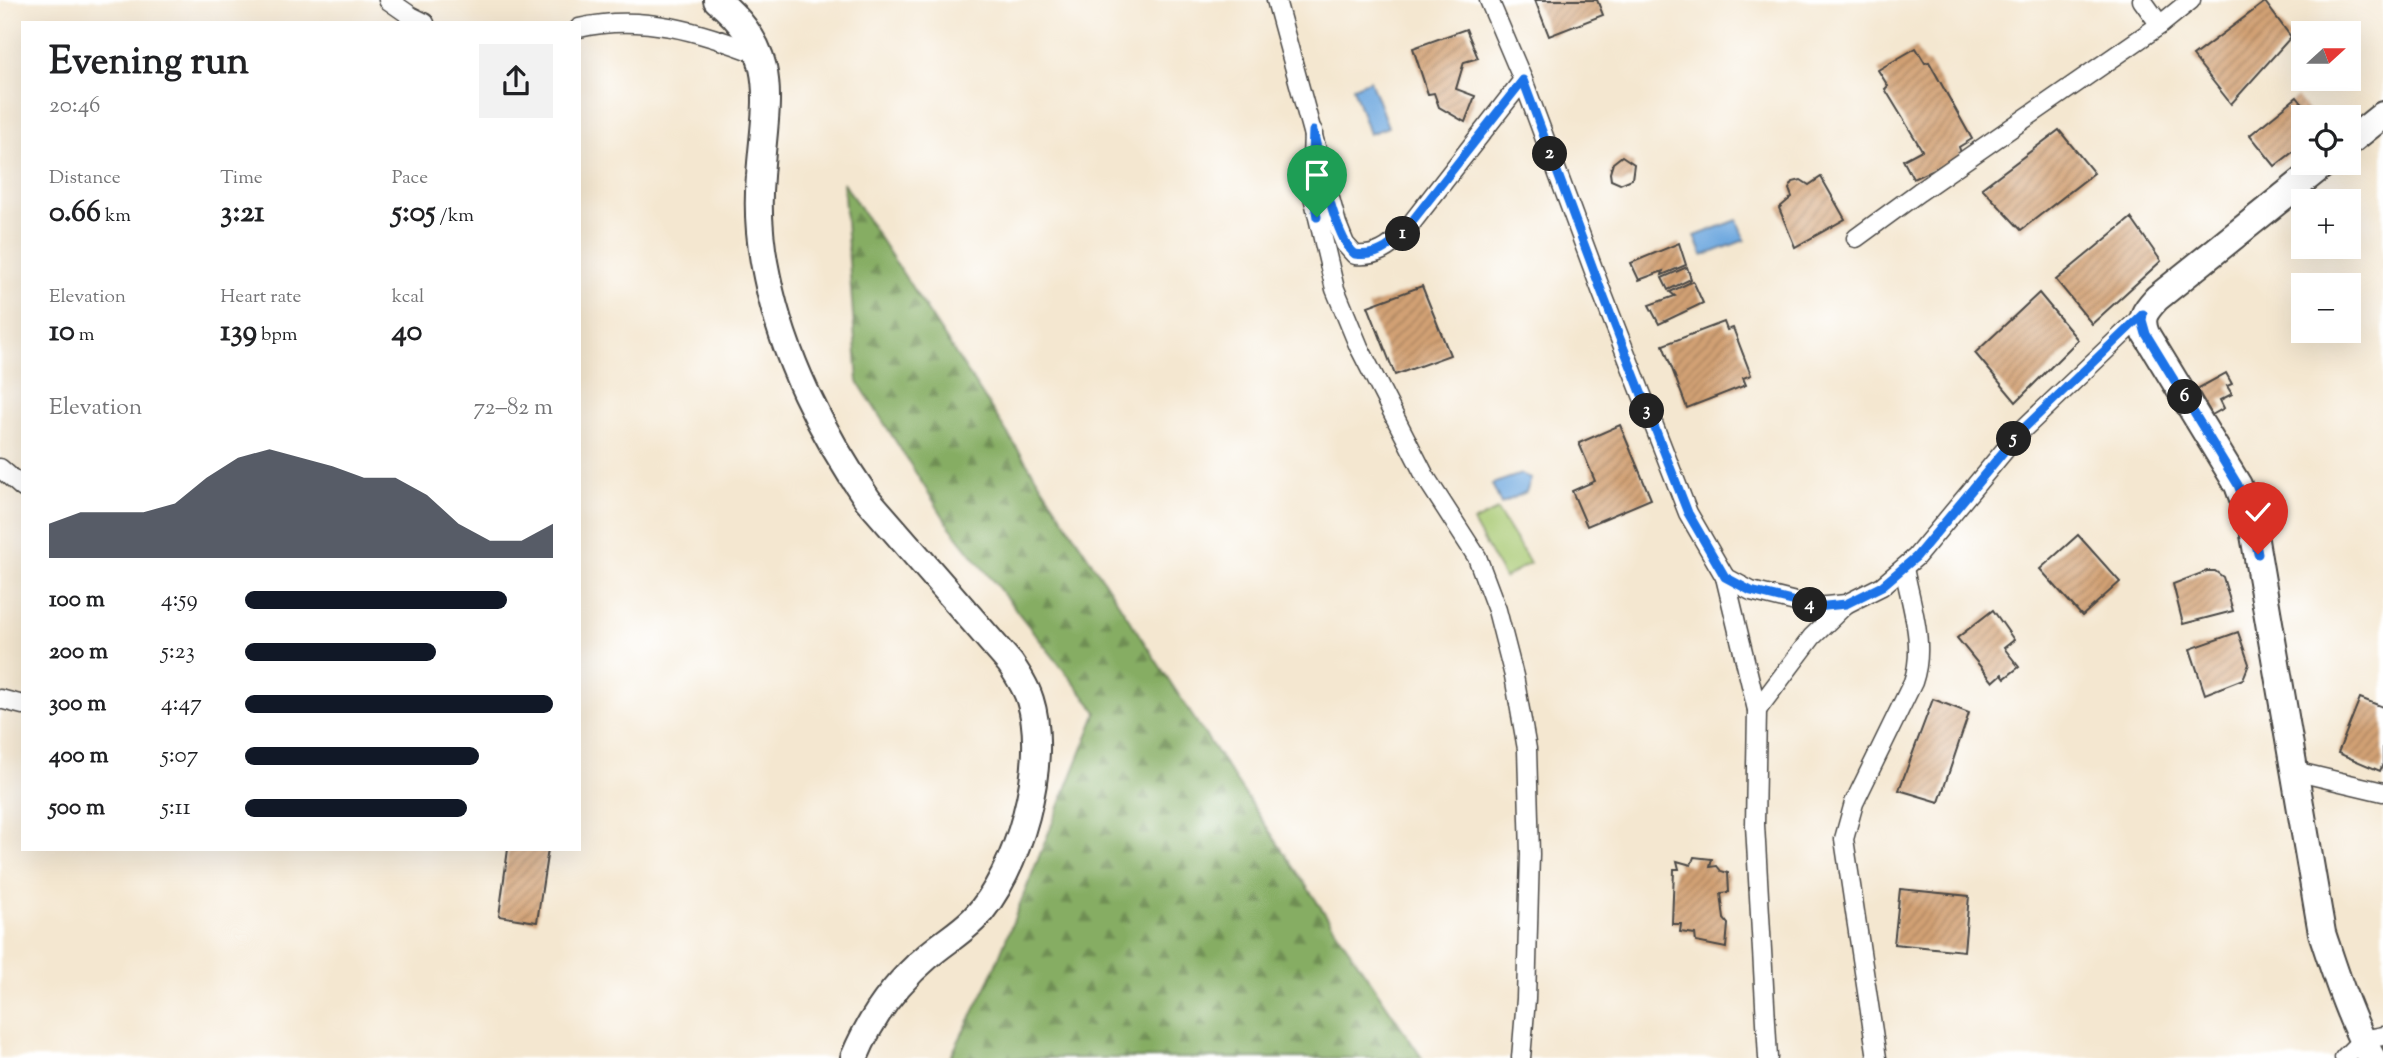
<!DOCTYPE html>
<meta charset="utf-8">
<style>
body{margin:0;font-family:"Sorts Mill Goudy",serif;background:#f2f2f2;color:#202124;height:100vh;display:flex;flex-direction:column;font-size:26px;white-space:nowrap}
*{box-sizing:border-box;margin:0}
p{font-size:23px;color:#757577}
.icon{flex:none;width:38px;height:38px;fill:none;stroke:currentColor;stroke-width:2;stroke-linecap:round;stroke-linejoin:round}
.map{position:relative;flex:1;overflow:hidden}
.side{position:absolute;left:21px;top:21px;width:560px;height:830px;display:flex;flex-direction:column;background:#fff;border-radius:0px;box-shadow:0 7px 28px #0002}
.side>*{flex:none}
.needle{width:46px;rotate:69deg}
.tools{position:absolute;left:2291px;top:21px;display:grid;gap:14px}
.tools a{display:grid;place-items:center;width:70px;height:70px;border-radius:0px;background:#fff;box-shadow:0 7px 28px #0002;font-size:35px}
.pin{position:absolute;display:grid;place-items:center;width:60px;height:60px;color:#fff;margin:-72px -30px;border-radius:50% 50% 50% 0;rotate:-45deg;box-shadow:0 0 7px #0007}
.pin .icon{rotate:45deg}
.km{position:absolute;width:35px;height:35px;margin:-18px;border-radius:50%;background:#222;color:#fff;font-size:19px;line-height:35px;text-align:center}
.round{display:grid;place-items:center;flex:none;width:74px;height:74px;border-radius:0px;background:#f2f2f2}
.headline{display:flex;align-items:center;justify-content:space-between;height:119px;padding:0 28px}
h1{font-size:38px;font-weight:800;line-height:52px}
.stats{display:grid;grid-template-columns:repeat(3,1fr);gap:10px;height:119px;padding:7px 28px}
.stats div{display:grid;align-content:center}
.stats b{font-size:30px;font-weight:800}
.stats small{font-size:19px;font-weight:400}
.stats p{font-size:19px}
.chart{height:196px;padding:14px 28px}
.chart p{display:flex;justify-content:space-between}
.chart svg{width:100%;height:126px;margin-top:7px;fill:#111827;opacity:.7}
ul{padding:0 28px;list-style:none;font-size:23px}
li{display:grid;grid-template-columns:112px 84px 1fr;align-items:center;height:52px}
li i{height:18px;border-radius:9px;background:#111827}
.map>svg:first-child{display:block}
.green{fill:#a8c972;stroke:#6a7a4e;stroke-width:2}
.forest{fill:url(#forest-firs);stroke:#586c48;stroke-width:2}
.water{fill:#6fa9df;stroke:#4d6a85;stroke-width:2}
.building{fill:url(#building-hatch)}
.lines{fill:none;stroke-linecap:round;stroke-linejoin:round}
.street-casing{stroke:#494744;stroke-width:21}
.secondary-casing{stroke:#494744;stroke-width:30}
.street{stroke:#fff;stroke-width:18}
.secondary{stroke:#fff;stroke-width:26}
.route-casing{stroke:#fff;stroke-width:14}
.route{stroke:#1a73e8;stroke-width:9}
</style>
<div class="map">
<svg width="2383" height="1058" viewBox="0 0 2383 1058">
<defs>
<pattern id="forest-firs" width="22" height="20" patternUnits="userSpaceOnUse" patternTransform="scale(1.75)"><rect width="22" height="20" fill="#86ad64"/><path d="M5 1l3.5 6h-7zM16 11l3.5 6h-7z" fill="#6e8d53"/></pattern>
<pattern id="building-hatch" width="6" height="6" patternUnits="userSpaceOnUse" patternTransform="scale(1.75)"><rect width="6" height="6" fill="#d2a174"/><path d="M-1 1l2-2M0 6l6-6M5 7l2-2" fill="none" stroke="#ab835f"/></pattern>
</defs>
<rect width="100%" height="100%" fill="#fff"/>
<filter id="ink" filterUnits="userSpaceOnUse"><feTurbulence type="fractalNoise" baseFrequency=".0143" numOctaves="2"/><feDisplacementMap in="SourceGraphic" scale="14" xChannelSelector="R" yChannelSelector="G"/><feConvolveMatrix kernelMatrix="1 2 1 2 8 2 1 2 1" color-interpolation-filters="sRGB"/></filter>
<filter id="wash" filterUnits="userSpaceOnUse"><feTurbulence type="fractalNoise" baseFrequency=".00686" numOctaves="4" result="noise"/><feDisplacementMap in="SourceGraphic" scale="28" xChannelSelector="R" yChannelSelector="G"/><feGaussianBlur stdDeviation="1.57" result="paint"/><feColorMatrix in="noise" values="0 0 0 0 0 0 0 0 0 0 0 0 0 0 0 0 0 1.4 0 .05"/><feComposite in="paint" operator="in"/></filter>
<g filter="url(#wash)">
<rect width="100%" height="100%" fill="#f4e7d0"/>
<path class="green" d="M1497 510 1530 563 1504 578 1473 522Z"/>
<path class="forest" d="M843 182 1201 729 1422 1058H950L990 979 1097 712 950 527 858 382Z"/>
<g class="water">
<path d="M1370 80 1388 127 1369 134 1353 87Z"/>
<path d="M1737 220 1745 240 1703 256 1695 236Z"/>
<path d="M1521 474 1531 479 1526 492 1501 504 1492 484Z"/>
</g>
<g id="blocks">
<g class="building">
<path d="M1535 0H1597L1603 15 1549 36Z"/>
<path d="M2265 2 2291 37 2231 104 2193 56Z"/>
<path d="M1466 29 1478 58 1464 62 1456 89 1475 96 1465 122 1439 107 1434 93 1428 94 1413 48Z"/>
<path d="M1916 48 1925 63 1929 62 1972 139 1959 147 1962 156 1913 179 1903 160 1922 150 1885 89 1888 86 1878 70Z"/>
<path d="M2297 97 2313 117H2303V144L2275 166 2250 135Z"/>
<path d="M2059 130 2094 173 2021 230 1982 188Z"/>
<path d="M1622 156 1634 164 1632 179 1620 184 1611 180 1610 173 1613 163Z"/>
<path d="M1821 177 1845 219 1795 247 1779 208 1792 197 1789 189 1793 182 1801 180 1809 185Z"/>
<path d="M2131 218 2161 261 2092 324 2056 280Z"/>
<path d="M1679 243 1686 265 1662 275 1663 271 1639 280 1631 263Z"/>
<path d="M1687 267 1691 279 1668 290 1662 278Z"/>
<path d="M1693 281 1703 303 1659 324 1649 305 1675 296 1670 292Z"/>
<path d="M1422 286 1450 355 1395 375 1368 306Z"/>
<path d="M2039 293 2078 340 2016 402 1975 353Z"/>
<path d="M1724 322 1727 330 1733 328 1751 375 1743 378 1746 385 1687 408 1663 345Z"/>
<path d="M2226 373 2232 384 2227 386 2232 394 2220 400 2224 408 2212 415 2197 389Z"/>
<path d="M1620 425 1651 499 1587 526 1572 491 1595 481 1579 443Z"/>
<path d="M2078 535 2120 582 2082 616 2040 569Z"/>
<path d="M2207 571H2215L2223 577 2233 611 2183 624 2173 584Z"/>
<path d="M1993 610 2014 640 2004 648 2019 667 2005 678 2002 674 1993 682 1957 638Z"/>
<path d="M2238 632 2249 664 2243 679 2205 694 2190 649Z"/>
<path d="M2360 698 2383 707V764L2380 771 2338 753Z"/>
<path d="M1933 699 1969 713 1939 802 1899 790Z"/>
<path d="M508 849H548L537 922 499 916Z"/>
<path d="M1694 857 1712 859 1710 867 1717 866 1721 871 1728 873 1729 892 1721 893 1724 919 1728 924 1726 948 1696 942 1695 934 1680 932 1681 924H1672L1674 869H1679L1677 861 1691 865Z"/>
<path d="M1900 889 1969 896 1964 951 1894 944Z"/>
</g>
</g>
</g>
<g filter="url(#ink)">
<use href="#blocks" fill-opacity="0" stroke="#494744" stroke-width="2"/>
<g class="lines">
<g class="street-casing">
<g id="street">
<path d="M388 0 411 16 425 23"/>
<path d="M1276 0 1337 224 1345 244 1355 255C1376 257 1389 248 1403 234L1523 80"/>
<path d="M1489 0 1523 80 1601 290 1688 513 1725 577 1751 591 1816 607 1846 604 1882 586 1916 557 2019 433 2143 315"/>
<path d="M2142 0 2160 25"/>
<path d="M579 28C642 13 702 32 761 55"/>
<path d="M1313 131 1311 188 1335 289 1359 347 1426 478 1477 557 1497 610 1514 676 1527 749 1530 854 1526 999 1521 1058"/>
<path d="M1856 238 1919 192 2160 25 2191 0"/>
<path d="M0 468 23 488"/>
<path d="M1725 577 1757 710 1755 825 1768 1058"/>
<path d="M0 699 23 705"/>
<path d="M1757 710 1812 637 1846 604"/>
<path d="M2294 771 2383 792"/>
<path d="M1877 1058 1844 839 1854 803 1913 682C1926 645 1911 605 1904 568"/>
<path d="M2344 1058 2362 1040 2383 1036"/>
</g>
</g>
<g class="secondary-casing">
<g id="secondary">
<path d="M717 0C783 55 765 101 760 176 757 209 760 245 767 277 783 356 822 434 868 500L1010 663C1018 675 1026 687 1030 700 1050 762 1018 874 974 919 960 933 943 943 928 956 895 984 870 1019 854 1058"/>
<path d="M2348 143 2383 115"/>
<path d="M2325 163 2157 298C2146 310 2139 317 2146 334L2238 485 2252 523 2322 933C2336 975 2350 1020 2372 1058"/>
</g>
</g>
<use href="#street" class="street"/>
<use href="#secondary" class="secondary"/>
</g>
</g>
<g class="lines" filter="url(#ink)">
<g class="route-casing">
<path id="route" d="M1317 217 1311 180 1313 131C1320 158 1334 239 1355 254 1375 257 1389 248 1402 234L1523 80 1601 290 1688 513 1725 577 1751 591 1816 607 1846 604 1882 586 1916 557 2019 433 2143 314 2142 320 2146 334 2238 485 2252 523 2258 554"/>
</g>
<use href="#route" class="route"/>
</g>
</svg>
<div class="tools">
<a><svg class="needle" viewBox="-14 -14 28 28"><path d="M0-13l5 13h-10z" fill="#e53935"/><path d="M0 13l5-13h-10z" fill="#757577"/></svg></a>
<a><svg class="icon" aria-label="locate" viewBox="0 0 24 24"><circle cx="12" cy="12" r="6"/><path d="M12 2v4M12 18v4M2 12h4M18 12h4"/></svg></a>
<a>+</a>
<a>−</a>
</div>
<div class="pin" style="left:1317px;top:217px;background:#1e9e55"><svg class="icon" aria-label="arrive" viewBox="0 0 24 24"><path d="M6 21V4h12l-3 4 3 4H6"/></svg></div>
<div class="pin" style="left:2258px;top:554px;background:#d93025"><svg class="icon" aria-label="check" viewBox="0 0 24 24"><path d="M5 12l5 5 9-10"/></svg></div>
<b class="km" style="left:1403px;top:234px">1</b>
<b class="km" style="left:1550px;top:154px">2</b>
<b class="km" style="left:1647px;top:411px">3</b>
<b class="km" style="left:1810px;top:605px">4</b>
<b class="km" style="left:2014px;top:439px">5</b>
<b class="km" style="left:2185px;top:397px">6</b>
<section class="side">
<div class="headline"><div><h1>Evening run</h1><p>20:46</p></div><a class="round"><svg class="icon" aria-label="share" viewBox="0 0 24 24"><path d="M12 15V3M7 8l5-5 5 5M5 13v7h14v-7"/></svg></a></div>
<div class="stats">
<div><p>Distance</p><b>0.66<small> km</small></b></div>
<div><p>Time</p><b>3:21</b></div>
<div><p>Pace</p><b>5:05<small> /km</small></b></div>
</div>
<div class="stats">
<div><p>Elevation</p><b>10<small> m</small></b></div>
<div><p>Heart rate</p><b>139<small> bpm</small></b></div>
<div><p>kcal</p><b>40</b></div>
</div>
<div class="chart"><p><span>Elevation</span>72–82 m</p>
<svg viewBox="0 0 160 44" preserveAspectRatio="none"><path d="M0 44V32L10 28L20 28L30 28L40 25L50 16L60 9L70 6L80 9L90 12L100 16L110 16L120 22L130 32L140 38L150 38L160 32V44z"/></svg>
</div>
<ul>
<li><b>100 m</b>4:59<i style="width:85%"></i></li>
<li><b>200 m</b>5:23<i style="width:62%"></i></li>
<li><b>300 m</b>4:47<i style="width:100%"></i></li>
<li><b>400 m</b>5:07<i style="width:76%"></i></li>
<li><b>500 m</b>5:11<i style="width:72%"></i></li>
</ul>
</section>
</div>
